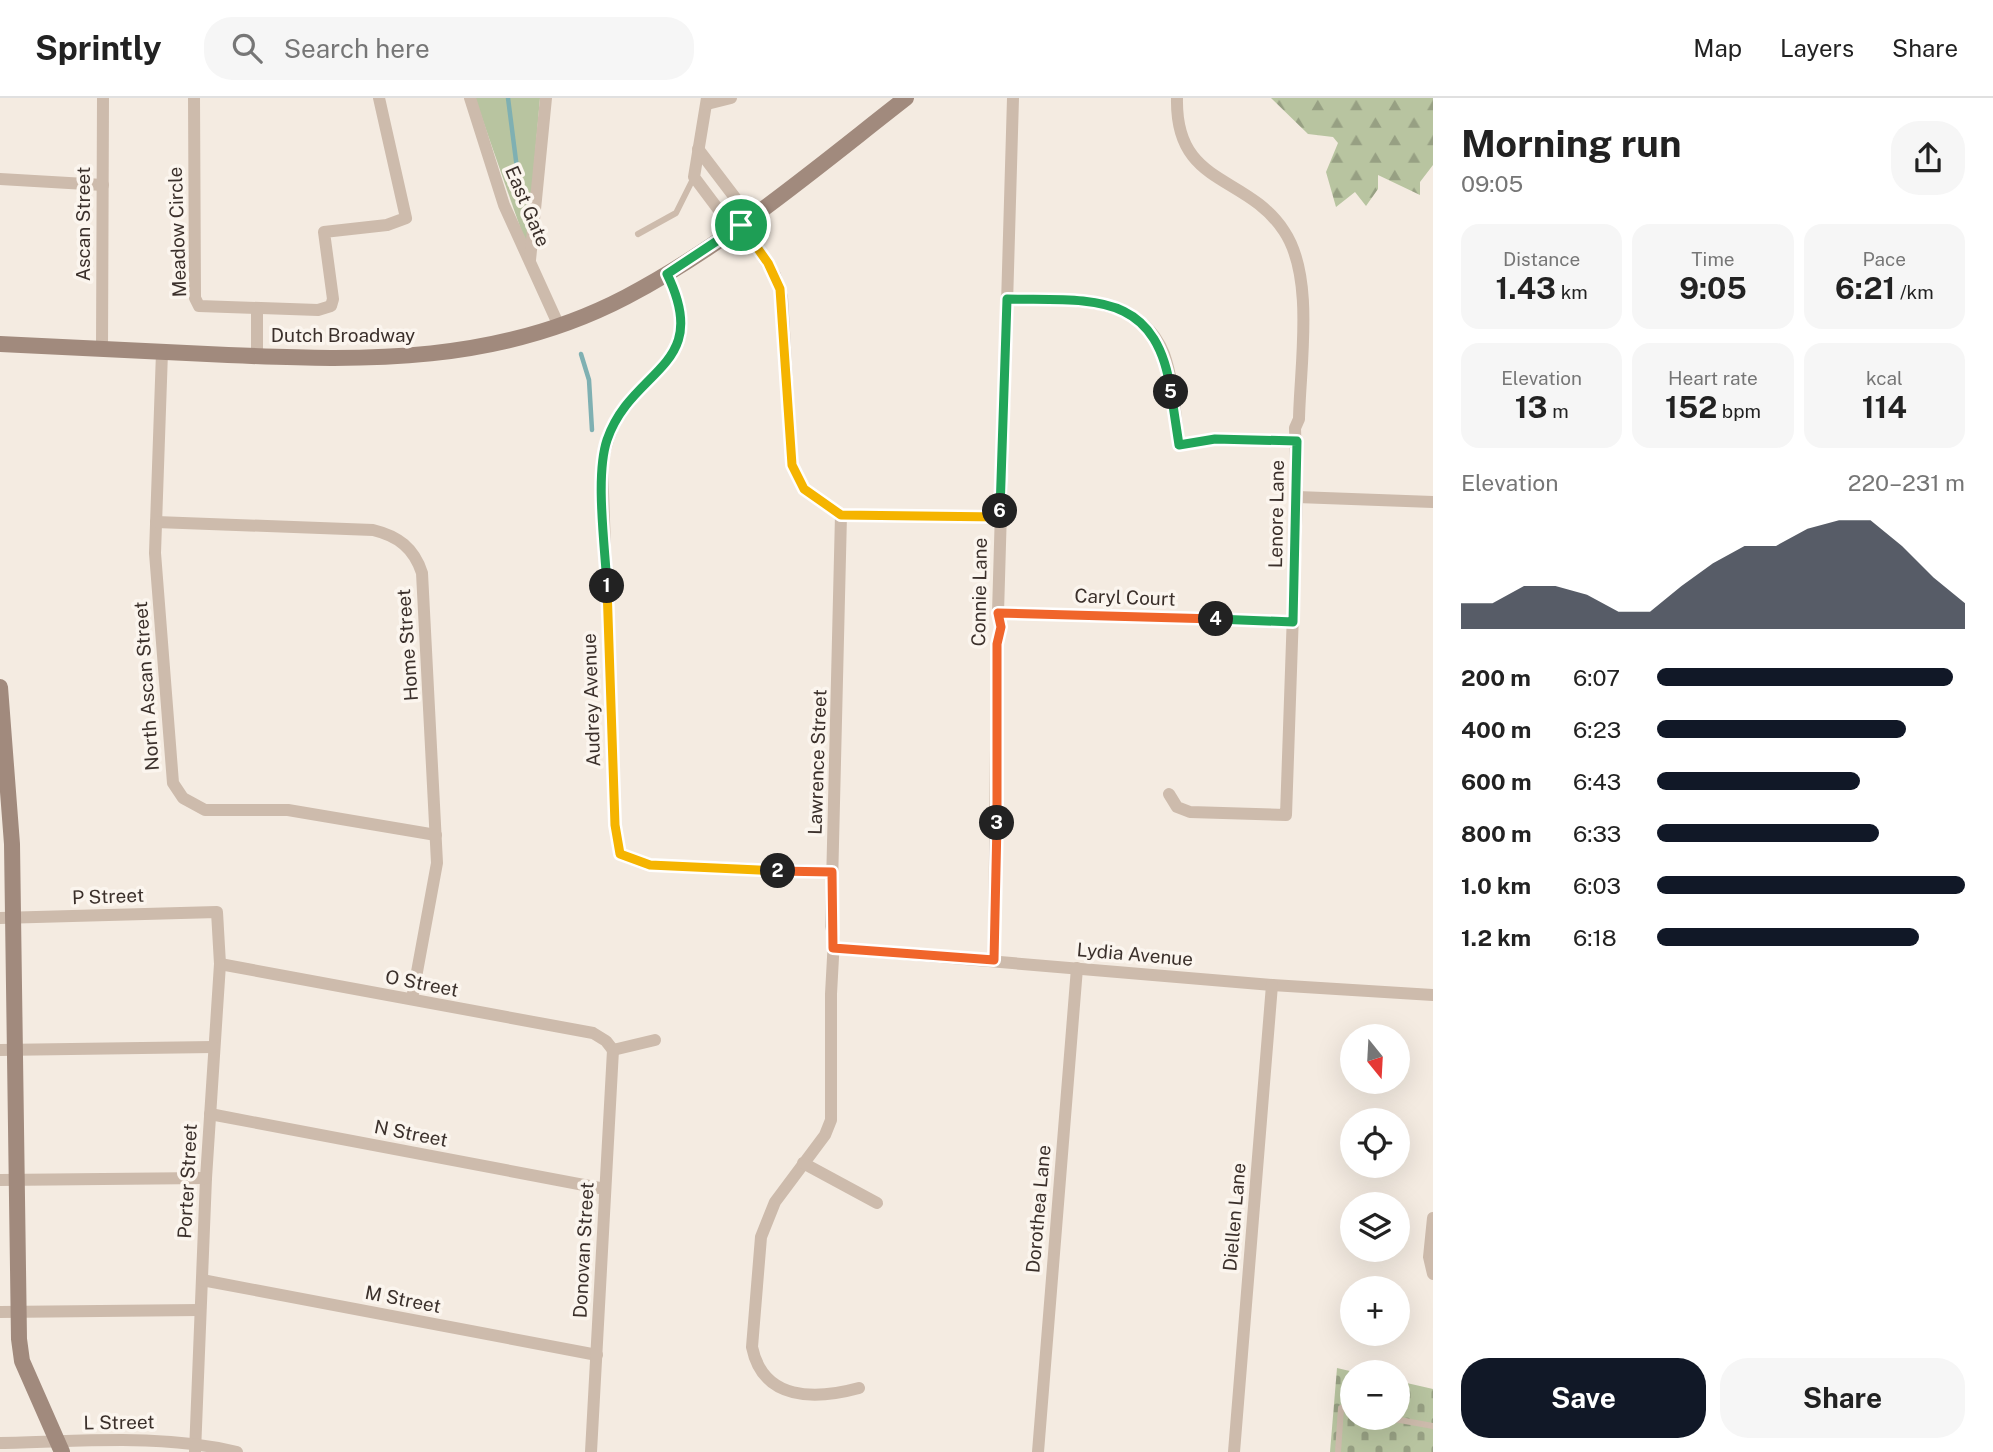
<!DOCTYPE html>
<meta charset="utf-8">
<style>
body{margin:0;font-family:"Public Sans",sans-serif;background:#f6f6f6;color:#222;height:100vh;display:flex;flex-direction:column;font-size:26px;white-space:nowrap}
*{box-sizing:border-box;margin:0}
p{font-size:23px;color:#767676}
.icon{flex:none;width:38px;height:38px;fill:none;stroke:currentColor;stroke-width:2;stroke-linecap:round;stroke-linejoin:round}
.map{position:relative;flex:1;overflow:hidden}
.panel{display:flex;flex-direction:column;background:#fff;width:560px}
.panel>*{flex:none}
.needle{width:46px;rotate:162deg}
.fabs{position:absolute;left:1340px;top:926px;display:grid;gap:14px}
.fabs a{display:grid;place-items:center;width:70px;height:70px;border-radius:50%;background:#fff;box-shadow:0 7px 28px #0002;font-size:35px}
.pin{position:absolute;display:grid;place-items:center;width:60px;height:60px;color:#fff;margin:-30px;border:4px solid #fff;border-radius:50%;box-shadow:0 2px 7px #0007}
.km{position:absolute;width:35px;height:35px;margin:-18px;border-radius:50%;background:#222;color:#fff;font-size:19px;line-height:35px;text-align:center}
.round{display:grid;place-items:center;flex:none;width:74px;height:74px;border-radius:28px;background:#f6f6f6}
.headline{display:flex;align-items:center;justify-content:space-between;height:119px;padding:0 28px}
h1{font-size:38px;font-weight:700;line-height:52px}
.metrics{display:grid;grid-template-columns:repeat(3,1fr);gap:10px;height:119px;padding:7px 28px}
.metrics div{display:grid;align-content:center;border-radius:18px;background:#f6f6f6;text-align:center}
.metrics b{font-size:30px;font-weight:700}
.metrics small{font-size:19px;font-weight:400}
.metrics p{font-size:19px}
.chart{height:196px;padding:14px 28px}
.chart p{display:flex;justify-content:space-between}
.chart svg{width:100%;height:126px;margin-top:7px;fill:#111827;opacity:.7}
.primary-button{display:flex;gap:14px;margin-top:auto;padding:14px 28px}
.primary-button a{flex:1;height:80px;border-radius:28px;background:#111827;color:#fff;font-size:28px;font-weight:700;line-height:80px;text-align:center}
.primary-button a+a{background:#f6f6f6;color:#222}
ul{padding:0 28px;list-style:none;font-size:23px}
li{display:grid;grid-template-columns:112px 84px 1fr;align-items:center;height:52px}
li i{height:18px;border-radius:9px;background:#111827}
header{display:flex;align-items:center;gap:42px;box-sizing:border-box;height:98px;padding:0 35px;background:#fff;border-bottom:2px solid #e0e0e0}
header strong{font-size:33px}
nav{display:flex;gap:38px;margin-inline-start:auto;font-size:24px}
.search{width:490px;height:63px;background:#f6f6f6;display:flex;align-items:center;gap:18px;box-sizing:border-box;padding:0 24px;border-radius:28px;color:#767676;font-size:26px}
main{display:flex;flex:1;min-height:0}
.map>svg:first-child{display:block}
.forest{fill:url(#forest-firs)}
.cemetery{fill:url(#cemetery-stones)}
.park{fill:#b8c4a0}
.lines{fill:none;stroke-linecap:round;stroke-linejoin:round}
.stream{stroke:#7fb0b2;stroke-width:4.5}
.lane{stroke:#cdbbac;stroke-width:6}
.street{stroke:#cdbbac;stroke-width:12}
.secondary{stroke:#a18a7d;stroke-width:16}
.split-1-casing{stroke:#fff;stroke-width:14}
.split-2-casing{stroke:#fff;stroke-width:14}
.split-3-casing{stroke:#fff;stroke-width:14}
.split-4-casing{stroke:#fff;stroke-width:14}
.split-5-casing{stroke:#fff;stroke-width:14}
.split-6-casing{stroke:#fff;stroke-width:14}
.split-7-casing{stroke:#fff;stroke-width:14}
.split-1{stroke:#22a559;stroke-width:9}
.split-2{stroke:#f5b400;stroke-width:9}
.split-3{stroke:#f0652b;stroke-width:9}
.split-4{stroke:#f0652b;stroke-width:9}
.split-5{stroke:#22a559;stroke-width:9}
.split-6{stroke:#22a559;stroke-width:9}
.split-7{stroke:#f5b400;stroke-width:9}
.labels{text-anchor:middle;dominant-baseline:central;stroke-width:7;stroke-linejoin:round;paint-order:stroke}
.street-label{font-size:19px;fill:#3b302b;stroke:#fbf5ee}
</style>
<header>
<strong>Sprintly</strong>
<div class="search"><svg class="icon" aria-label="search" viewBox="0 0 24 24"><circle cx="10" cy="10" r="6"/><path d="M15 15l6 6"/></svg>Search here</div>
<nav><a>Map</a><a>Layers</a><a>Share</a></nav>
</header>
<main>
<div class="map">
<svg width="1433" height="1354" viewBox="0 0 1433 1354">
<defs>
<pattern id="forest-firs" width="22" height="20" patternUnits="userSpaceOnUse" patternTransform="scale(1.75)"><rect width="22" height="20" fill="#b8c4a0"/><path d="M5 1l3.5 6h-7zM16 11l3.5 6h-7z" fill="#97a083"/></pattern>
<pattern id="cemetery-stones" width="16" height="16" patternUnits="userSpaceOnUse" patternTransform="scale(1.75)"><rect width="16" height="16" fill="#b8c4a0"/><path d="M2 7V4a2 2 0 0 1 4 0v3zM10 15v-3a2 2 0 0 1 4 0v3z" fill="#97a083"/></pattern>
</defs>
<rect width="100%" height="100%" fill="#f4ebe1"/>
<path class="forest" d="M1271 0H1433V67L1420 84V97L1378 77V91L1366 108 1355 94 1336 109 1326 74 1338 45 1333 39 1308 36Z"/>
<path class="cemetery" d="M1337 1270 1354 1274 1353 1320H1398V1283L1433 1291V1354H1330Z"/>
<path class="park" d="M475 0H540L527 149Z"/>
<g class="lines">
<g class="stream">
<path d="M508 0 521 102"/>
<path d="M581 256 589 282 592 332"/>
</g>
<g class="lane">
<path d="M638 136 676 115 694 79"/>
<path d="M1389 1320 1433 1328"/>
<path d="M1338 1354 1341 1310 1353 1313"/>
</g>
<g class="street">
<path d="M194 0 195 200 199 208 318 212 331 208 333 201 324 134 387 127 406 120 379 0"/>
<path d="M470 0 504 107 559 228"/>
<path d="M707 0 694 79 721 115 741 127 775 177 782 199 792 367 804 391 841 417"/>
<path d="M707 6 731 0"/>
<path d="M698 51 736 101 741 127"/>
<path d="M0 81 103 87"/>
<path d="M530 162 546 0"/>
<path d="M667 176C707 257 655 261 618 320 609 334 605 350 602 366L615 728 620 756 650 767 832 774"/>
<path d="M1007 201C1063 203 1139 193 1164 256 1174 284 1175 318 1179 347L1215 341 1297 343"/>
<path d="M102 252 103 0"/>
<path d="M162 254 155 455 173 685 183 700 205 712H288L436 737"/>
<path d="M257 258V212"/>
<path d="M1297 399 1433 404"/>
<path d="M841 417 831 828 834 841 831 896V1022L825 1037 775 1104 761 1139 752 1249C763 1303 815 1302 859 1290"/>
<path d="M841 417 999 419"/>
<path d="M156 424 373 432C398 438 414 450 422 475L437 765 412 901"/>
<path d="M998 515 1293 524"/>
<path d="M1169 696 1177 709 1190 714 1286 717 1297 399 1295 330 1299 321C1300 267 1315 179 1284 133 1246 75 1175 89 1177 0"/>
<path d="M0 820 217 814 220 866 206 1080 195 1354"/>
<path d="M833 850 1272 887 1433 897"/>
<path d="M994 862 997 546 1001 529 998 515 1013 0"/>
<path d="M220 866 593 935 606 943 613 952"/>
<path d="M0 952 213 949"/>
<path d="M613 952 655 942"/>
<path d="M210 1016 605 1091"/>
<path d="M803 1065 877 1105"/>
<path d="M0 1082 206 1080"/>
<path d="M1433 1120 1429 1159 1433 1176"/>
<path d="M202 1182 597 1257"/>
<path d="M0 1214 200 1212"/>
<path d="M0 1345C79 1344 160 1335 237 1354"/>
<path d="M591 1354 613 952"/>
<path d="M1038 1354 1077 870"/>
<path d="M1234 1354 1272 887"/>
</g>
<g class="secondary">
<path d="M0 246C76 250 152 254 228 257 367 263 498 266 626 199 727 146 816 70 906 0"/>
<path d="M0 589 12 746 19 1241 22 1263 62 1354"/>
</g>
</g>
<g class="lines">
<g class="split-1-casing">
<path id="split-1" d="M607 488C605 448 595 378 607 342 632 269 713 270 667 176L741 127"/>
</g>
<g class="split-2-casing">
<path id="split-2" d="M607 488 615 727 620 756 650 767 778 773"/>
</g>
<g class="split-3-casing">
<path id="split-3" d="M778 773 832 774 833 850 994 862 997 725"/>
</g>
<g class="split-4-casing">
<path id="split-4" d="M997 725V546L1001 529 998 515 1216 521"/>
</g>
<g class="split-5-casing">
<path id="split-5" d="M1171 294 1179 347 1215 341 1297 343 1293 524 1216 521"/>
</g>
<g class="split-6-casing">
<path id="split-6" d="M1000 413 1007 201C1091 203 1156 191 1171 294"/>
</g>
<g class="split-7-casing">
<path id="split-7" d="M741 127 768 165 780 191 792 367 804 391 841 417 999 419 1000 413"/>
</g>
<use href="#split-1" class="split-1"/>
<use href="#split-2" class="split-2"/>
<use href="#split-3" class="split-3"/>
<use href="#split-4" class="split-4"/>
<use href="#split-5" class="split-5"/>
<use href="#split-6" class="split-6"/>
<use href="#split-7" class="split-7"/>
</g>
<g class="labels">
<g class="street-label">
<text transform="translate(528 108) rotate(67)">East Gate</text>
<text transform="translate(83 126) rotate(-90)">Ascan Street</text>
<text transform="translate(177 134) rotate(-92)">Meadow Circle</text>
<text x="343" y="237">Dutch Broadway</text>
<text transform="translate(1276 416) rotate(-89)">Lenore Lane</text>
<text transform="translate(979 494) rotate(-89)">Connie Lane</text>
<text transform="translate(1125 499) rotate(2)">Caryl Court</text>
<text transform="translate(407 547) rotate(-94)">Home Street</text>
<text transform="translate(146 588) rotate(-94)">North Ascan Street</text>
<text transform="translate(591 602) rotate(-92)">Audrey Avenue</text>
<text transform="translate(817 664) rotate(-88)">Lawrence Street</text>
<text transform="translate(108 798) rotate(-2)">P Street</text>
<text transform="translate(1135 856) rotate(5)">Lydia Avenue</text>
<text transform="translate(422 885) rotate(11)">O Street</text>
<text transform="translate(411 1035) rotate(11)">N Street</text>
<text transform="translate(187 1083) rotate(-87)">Porter Street</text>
<text transform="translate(1038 1111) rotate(-85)">Dorothea Lane</text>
<text transform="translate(1234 1119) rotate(-85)">Diellen Lane</text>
<text transform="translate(583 1152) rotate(-87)">Donovan Street</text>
<text transform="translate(403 1201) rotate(11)">M Street</text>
<text transform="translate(119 1324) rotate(-1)">L Street</text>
</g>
</g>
</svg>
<div class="fabs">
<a><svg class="needle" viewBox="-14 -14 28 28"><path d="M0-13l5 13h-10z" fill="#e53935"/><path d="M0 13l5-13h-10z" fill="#767676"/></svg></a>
<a><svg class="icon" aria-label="locate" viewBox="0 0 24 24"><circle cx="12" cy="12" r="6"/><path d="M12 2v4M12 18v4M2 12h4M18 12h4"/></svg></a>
<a><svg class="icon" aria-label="layers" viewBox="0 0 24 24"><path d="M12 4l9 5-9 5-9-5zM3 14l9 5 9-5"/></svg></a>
<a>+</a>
<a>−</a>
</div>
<div class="pin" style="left:741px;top:127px;background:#1e9e55"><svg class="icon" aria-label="arrive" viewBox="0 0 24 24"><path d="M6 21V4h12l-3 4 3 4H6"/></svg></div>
<b class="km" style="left:607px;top:488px">1</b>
<b class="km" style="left:778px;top:773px">2</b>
<b class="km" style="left:997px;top:725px">3</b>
<b class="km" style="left:1216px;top:521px">4</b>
<b class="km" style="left:1171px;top:294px">5</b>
<b class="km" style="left:1000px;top:413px">6</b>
</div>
<section class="panel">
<div class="headline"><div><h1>Morning run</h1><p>09:05</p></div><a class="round"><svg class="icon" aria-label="share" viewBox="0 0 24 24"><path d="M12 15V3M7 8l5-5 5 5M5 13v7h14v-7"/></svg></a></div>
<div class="metrics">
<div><p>Distance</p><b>1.43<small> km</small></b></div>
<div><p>Time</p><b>9:05</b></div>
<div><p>Pace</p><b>6:21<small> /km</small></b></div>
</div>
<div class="metrics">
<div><p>Elevation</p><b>13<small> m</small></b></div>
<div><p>Heart rate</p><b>152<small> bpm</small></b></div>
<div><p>kcal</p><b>114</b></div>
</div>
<div class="chart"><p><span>Elevation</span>220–231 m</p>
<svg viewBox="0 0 160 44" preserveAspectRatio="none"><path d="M0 44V35L10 35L20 29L30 29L40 32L50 38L60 38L70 29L80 21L90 15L100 15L110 9L120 6L130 6L140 15L150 26L160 35V44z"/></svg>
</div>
<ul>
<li><b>200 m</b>6:07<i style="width:96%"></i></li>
<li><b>400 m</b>6:23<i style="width:81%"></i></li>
<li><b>600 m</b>6:43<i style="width:66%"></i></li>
<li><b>800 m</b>6:33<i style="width:72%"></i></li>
<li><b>1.0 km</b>6:03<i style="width:100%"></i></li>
<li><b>1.2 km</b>6:18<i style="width:85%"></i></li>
</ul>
<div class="primary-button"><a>Save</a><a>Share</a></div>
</section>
</main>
